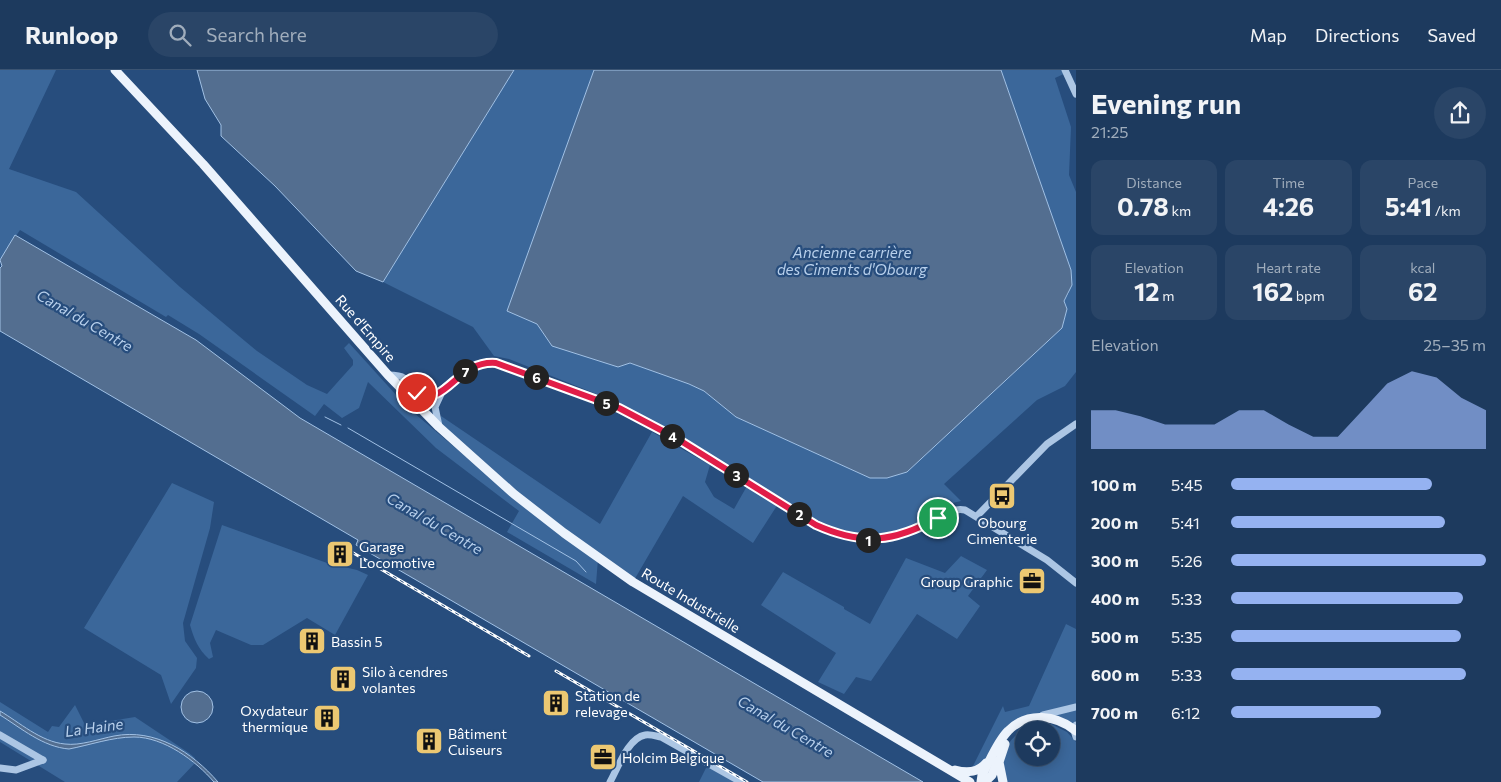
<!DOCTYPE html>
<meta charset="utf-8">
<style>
body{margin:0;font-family:Commissioner,sans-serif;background:#2a4567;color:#f1f3f6;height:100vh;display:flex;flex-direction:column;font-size:19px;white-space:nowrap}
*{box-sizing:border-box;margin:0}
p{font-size:16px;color:#a0adbc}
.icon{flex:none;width:28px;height:28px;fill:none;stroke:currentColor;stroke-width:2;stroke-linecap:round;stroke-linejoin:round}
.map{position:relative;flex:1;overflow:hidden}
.panel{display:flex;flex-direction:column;background:#1d3a5e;width:425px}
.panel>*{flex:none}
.buttons{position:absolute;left:1015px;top:651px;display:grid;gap:10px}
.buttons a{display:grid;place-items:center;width:45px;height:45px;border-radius:50%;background:#1d3a5e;box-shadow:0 2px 12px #0003,0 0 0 1px #3b5473;font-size:25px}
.pin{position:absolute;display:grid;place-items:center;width:42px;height:42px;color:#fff;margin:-21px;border:2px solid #fff;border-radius:50%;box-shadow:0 1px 5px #0007}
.km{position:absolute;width:25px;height:25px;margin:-12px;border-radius:50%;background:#222;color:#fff;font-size:14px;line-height:25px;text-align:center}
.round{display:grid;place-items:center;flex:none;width:52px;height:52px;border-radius:26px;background:#2a4567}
.summary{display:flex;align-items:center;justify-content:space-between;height:85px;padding:0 15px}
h1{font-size:28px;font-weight:700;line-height:38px}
.metrics{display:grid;grid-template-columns:repeat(3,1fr);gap:8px;height:85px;padding:5px 15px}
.metrics div{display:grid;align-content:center;border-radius:12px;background:#2a4567;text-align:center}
.metrics b{font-size:25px;font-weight:700}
.metrics small{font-size:14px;font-weight:400}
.metrics p{font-size:14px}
.chart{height:140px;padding:10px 15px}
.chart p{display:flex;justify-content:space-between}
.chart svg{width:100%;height:90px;margin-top:5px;fill:#95b2f1;opacity:.7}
ul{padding:0 15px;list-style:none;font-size:16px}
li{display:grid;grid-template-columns:80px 60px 1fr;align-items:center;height:38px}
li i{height:12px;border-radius:6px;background:#95b2f1}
header{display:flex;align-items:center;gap:30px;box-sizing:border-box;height:70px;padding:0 25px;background:#1d3a5e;border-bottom:1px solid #3b5473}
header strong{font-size:24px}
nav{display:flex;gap:28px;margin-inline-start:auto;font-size:18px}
.search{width:350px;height:45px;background:#2a4567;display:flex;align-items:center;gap:12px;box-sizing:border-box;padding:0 18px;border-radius:28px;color:#a0adbc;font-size:19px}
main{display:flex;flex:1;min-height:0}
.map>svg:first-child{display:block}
.green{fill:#3b679a;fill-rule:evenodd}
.water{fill:#536e90;stroke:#a1c1e5}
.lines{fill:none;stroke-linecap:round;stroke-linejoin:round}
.stream{stroke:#a1c1e5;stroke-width:1}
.minor{stroke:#acc6e4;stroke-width:7}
.major{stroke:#ecf3fc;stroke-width:9}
.rail-casing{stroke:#fff;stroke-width:3}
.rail{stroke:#274d7d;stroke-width:1;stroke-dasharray:4;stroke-linecap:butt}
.route-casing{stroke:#fff;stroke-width:10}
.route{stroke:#e11d48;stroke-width:6}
.labels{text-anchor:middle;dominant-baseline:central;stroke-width:4.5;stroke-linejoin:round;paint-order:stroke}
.street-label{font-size:14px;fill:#fff;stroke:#274d7d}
.poi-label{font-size:14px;fill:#fff;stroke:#274d7d;text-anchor:start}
.water-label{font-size:15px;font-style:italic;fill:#b8d0ec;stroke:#274d7d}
</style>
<header>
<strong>Runloop</strong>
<div class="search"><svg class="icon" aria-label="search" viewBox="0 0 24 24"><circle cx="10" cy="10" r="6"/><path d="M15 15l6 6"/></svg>Search here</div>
<nav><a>Map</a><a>Directions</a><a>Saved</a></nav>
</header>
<main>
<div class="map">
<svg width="1076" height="712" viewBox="0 0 1076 712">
<rect width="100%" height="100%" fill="#274d7d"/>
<g class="green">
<path d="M0 0H56L9 99 76 122 180 217 257 281 307 315 327 324 353 295V290L344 278 349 273 407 337 523 435 439 357 441 346 600 454 652 362 710 395 705 412 714 427 734 439 747 416 778 434 753 473 683 426 633 512 598 489 596 514 507 462 519 441 436 378 368 312 359 338 342 348 324 334 315 346 199 264 168 245 166 247 20 160 0 190Z"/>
<path d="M514 0H594L508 241 537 254 552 276 630 293 689 314 704 321 736 347 870 408H887L907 402 1062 258 1067 239 1064 231 1069 223 1071 200 1001 0H1065L1066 3 1055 8 1071 57 1069 105 1076 122V302L1065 316 1037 330 944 414 961 431C943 434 932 445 917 454 885 473 850 464 819 451L672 361 609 329 509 289 494 286 473 257 383 212Z"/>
<path d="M172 413 214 432 210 458 183 553 185 571 197 588 196 598 171 634 161 605 84 558Z"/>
<path d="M222 455 327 493 357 500 368 505 335 565 307 548 263 575H251L216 560 210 573 213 587 209 589C198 579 194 569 190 555Z"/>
<path d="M961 486 987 500 968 526 980 536 957 569 917 544 871 611 856 607 844 624 818 612 836 583 761 535 783 502 844 537V539L870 554 906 488 945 503Z"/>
<path d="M1066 554 1076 559V635L1026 647 984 693 972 698 1003 636 1005 642 1029 636Z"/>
<path d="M0 632 48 662 52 656 59 657 75 635 85 655 135 647 189 683 195 688V693L177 712H65L0 672Z"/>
<path d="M1076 639V650L1073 655 1053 645Z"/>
<path d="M1051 654 1067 662 1076 672V712H1005C993 679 1018 653 1051 654ZM1024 660H1051V688H1024Z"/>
<path d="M707 696 735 712H699Z"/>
</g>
<g class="water">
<path d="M197 0H514L383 212 356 201 275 116 221 66V55L205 29Z"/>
<path d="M594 0H1001L1071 200 1072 215 1064 231 1067 239 1062 258 907 402 887 408H870L736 347 704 321 689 314 630 293 618 297 552 276 537 254 507 241Z"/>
<path d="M15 165 196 270 300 348 923 712H763L356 475 358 470 0 261V198L2 196 0 190Z"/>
<circle cx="197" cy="637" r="16"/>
<path d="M0 641C19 652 41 672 65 674 80 676 99 669 114 666 155 658 192 682 218 712H214C196 691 164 667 134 667 112 667 90 675 69 679 43 677 21 658 0 645Z"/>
</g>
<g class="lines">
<g class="stream">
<path d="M325 347 341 355"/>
<path d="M348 358 576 491 586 502"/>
</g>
<g class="minor">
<path d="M1065 0 1076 24"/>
<path d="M388 305C392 305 400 305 404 308 419 319 418 332 442 322L435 337 439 356"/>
<path d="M420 339C443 321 465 290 496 293L619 338 677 368 816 455C852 471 887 475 923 456 936 449 950 437 965 440L1047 490 1076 513"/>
<path d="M977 446 1047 374 1076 354"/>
<path d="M1043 645 1076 637"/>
<path d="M1076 655 1074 660 1076 667"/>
<path d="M0 665 43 690"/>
<path d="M0 698 16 700 43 690"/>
<path d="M610 712C618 698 628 668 645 665 650 664 656 666 661 667L741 712"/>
</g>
<g class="major">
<path d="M115 0 203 94 388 305 439 357 514 424 564 463 633 512 970 712"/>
<path d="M955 700C966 703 978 703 986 693"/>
<path d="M981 712 982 705C990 691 997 672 1008 661 1027 641 1057 645 1076 661"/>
<path d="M985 712 992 705 998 691"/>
<path d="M1003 712 999 692 1005 674"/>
</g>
<g class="rail-casing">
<g id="rail">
<path d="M338 474 529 586"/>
<path d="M556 601 747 712"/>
</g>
</g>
<use href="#rail" class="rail"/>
</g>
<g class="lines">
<g class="route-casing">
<path id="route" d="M417 323C448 337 456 290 496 293L619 338 676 368 816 455C863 476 894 472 938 448"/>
</g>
<use href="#route" class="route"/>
</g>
<defs>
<g id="bus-square" transform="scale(1.4375)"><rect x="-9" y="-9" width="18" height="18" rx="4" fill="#ecc872" stroke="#274d7d"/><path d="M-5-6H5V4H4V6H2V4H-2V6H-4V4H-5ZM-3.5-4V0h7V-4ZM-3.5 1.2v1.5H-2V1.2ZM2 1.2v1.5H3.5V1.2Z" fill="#111"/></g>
<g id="building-square" transform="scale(1.4375)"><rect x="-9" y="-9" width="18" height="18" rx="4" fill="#ecc872" stroke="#274d7d"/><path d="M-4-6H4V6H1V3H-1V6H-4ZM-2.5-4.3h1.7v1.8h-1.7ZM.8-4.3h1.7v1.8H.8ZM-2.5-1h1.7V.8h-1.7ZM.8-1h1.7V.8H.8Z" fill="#111"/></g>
<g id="office-square" transform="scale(1.4375)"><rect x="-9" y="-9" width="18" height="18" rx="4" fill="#ecc872" stroke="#274d7d"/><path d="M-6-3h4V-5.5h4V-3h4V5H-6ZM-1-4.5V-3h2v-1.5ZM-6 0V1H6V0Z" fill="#111"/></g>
</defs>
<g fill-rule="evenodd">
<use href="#bus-square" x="1002" y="426"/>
<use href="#building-square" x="340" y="484"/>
<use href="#office-square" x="1032" y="511"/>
<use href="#building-square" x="312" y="571"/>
<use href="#building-square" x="343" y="609"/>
<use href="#building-square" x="556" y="633"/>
<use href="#building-square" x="327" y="648"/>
<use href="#building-square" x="429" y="671"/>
<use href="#office-square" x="603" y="687"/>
</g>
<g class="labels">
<g class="street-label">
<text transform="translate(366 258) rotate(49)">Rue d'Empire</text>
<text transform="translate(691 530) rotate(31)">Route Industrielle</text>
</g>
<g class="poi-label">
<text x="1002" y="452" text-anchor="middle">Obourg<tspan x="1002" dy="16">Cimenterie</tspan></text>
<text x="359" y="476">Garage<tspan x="359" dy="16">Locomotive</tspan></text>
<text x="1013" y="511" text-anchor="end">Group Graphic</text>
<text x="331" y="571">Bassin 5</text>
<text x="362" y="601">Silo à cendres<tspan x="362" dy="16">volantes</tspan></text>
<text x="575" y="625">Station de<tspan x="575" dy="16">relevage</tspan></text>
<text x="308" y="640" text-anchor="end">Oxydateur<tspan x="308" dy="16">thermique</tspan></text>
<text x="448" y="663">Bâtiment<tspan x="448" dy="16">Cuiseurs</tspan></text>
<text x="622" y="687">Holcim Belgique</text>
</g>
<g class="water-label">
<text x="852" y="182">Ancienne carrière<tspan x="852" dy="17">des Ciments d'Obourg</tspan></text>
<text transform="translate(85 250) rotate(30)">Canal du Centre</text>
<text transform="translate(435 453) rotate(30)">Canal du Centre</text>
<text transform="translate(786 656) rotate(30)">Canal du Centre</text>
<text transform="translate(94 657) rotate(-8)">La Haine</text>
</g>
</g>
</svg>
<div class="buttons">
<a><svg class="icon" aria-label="locate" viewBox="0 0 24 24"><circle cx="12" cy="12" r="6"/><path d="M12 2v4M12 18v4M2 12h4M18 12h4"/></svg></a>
</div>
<div class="pin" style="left:938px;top:448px;background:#1e9e55"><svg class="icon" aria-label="arrive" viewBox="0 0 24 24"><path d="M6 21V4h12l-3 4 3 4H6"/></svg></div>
<div class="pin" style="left:417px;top:323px;background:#d93025"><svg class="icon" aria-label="check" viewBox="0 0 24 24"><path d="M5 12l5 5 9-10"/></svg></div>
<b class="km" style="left:868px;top:470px">1</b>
<b class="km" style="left:799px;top:444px">2</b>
<b class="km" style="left:736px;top:405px">3</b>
<b class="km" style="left:672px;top:366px">4</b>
<b class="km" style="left:606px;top:333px">5</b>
<b class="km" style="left:536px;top:307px">6</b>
<b class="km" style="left:465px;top:301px">7</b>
</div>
<section class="panel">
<div class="summary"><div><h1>Evening run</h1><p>21:25</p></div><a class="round"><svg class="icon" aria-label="share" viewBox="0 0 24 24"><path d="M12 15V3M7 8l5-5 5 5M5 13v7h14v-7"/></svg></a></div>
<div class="metrics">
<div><p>Distance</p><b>0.78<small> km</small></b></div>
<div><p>Time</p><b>4:26</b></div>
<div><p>Pace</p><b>5:41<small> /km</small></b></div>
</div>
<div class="metrics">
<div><p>Elevation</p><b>12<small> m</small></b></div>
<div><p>Heart rate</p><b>162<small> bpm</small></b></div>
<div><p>kcal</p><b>62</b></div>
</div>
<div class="chart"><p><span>Elevation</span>25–35 m</p>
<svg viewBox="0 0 160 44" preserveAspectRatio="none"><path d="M0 44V25L10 25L20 28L30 32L40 32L50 32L60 25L70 25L80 32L90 38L100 38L110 25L120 12L130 6L140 9L150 19L160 25V44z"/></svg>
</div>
<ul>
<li><b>100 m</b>5:45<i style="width:79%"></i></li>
<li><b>200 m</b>5:41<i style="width:84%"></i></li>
<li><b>300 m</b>5:26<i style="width:100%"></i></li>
<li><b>400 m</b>5:33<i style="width:91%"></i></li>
<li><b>500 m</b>5:35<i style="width:90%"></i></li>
<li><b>600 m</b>5:33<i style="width:92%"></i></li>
<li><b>700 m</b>6:12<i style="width:59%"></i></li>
</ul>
</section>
</main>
